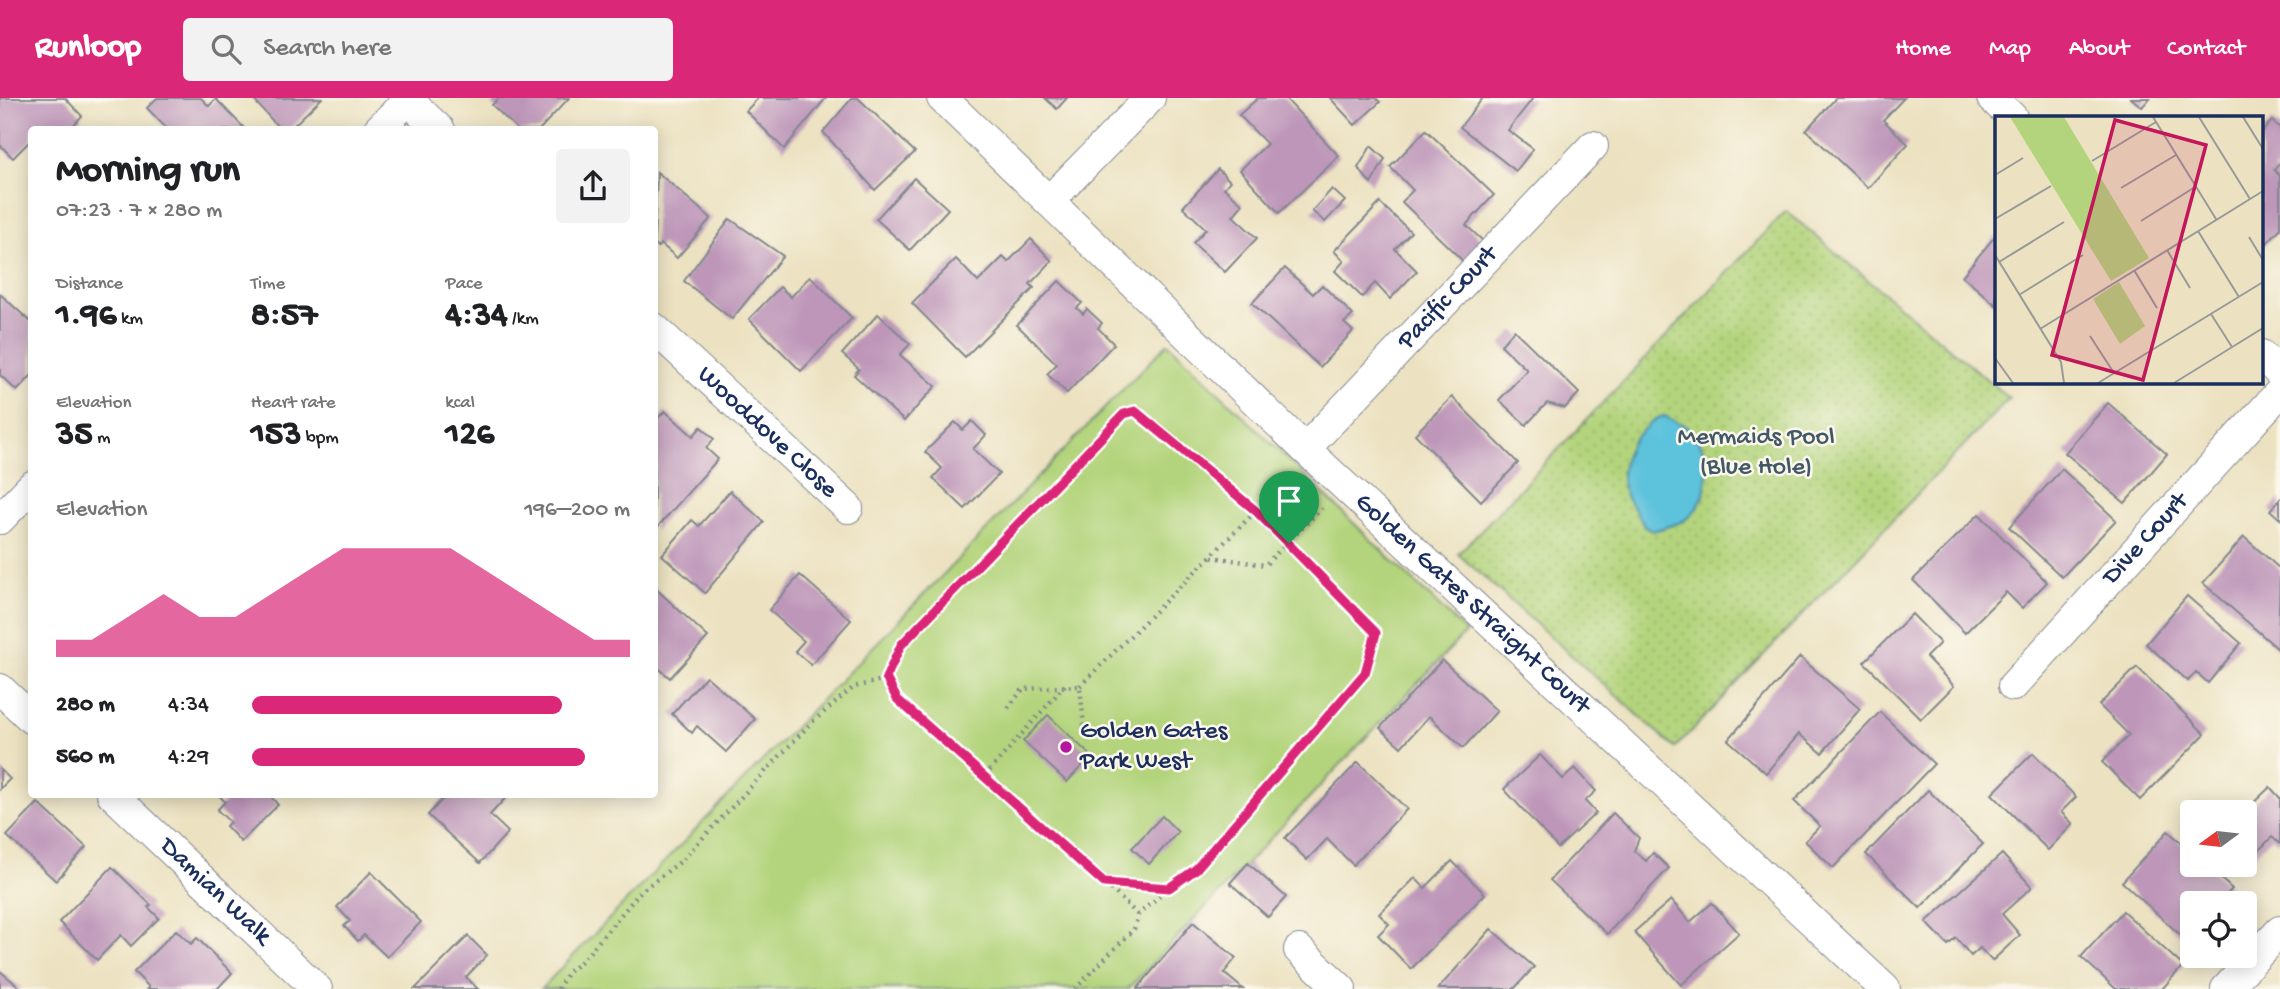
<!DOCTYPE html>
<meta charset="utf-8">
<style>
body{margin:0;font-family:"Gochi Hand",sans-serif;background:#f2f2f2;color:#202124;height:100vh;display:flex;flex-direction:column;font-size:26px;white-space:nowrap}
*{box-sizing:border-box;margin:0}
p{font-size:23px;color:#757577}
.icon{flex:none;width:38px;height:38px;fill:none;stroke:currentColor;stroke-width:2;stroke-linecap:round;stroke-linejoin:round}
.map{position:relative;flex:1;overflow:hidden}
.side{position:absolute;left:28px;top:28px;width:630px;height:672px;display:flex;flex-direction:column;background:#fff;border-radius:7px;box-shadow:0 4px 18px #0003}
.side>*{flex:none}
.needle{width:46px;rotate:255deg}
.tools{position:absolute;left:2180px;top:702px;display:grid;gap:14px}
.tools a{display:grid;place-items:center;width:77px;height:77px;border-radius:7px;background:#fff;box-shadow:0 4px 18px #0003;font-size:35px}
.pin{position:absolute;display:grid;place-items:center;width:60px;height:60px;color:#fff;margin:-72px -30px;border-radius:50% 50% 50% 0;rotate:-45deg;box-shadow:0 0 7px #0007}
.pin .icon{rotate:45deg}
.round{display:grid;place-items:center;flex:none;width:74px;height:74px;border-radius:7px;background:#f2f2f2}
.summary{display:flex;align-items:center;justify-content:space-between;height:119px;padding:0 28px}
h1{font-size:38px;font-weight:800;line-height:52px}
.figures{display:grid;grid-template-columns:repeat(3,1fr);gap:10px;height:119px;padding:7px 28px}
.figures div{display:grid;align-content:center}
.figures b{font-size:35px;font-weight:800}
.figures small{font-size:19px;font-weight:400}
.figures p{font-size:19px}
.chart{height:196px;padding:14px 28px}
.chart p{display:flex;justify-content:space-between}
.chart svg{width:100%;height:126px;margin-top:7px;fill:#db2777;opacity:.7}
ul{padding:0 28px;list-style:none;font-size:23px}
li{display:grid;grid-template-columns:112px 84px 1fr;align-items:center;height:52px}
li i{height:18px;border-radius:9px;background:#db2777}
header{display:flex;align-items:center;gap:42px;box-sizing:border-box;height:98px;padding:0 35px;background:#db2777;color:#fff}
header strong{font-size:33px}
nav{display:flex;gap:38px;margin-inline-start:auto;font-size:24px}
.search{width:490px;height:63px;background:#f2f2f2;display:flex;align-items:center;gap:18px;box-sizing:border-box;padding:0 24px;border-radius:7px;color:#757577;font-size:26px}
.map>svg:first-child{display:block}
.grass{fill:#b3d47c;stroke:#67826d;stroke-width:2}
.park{fill:url(#park-dots);stroke:#67826d;stroke-width:2}
.water{fill:#5dc2db;stroke:#3c789c;stroke-width:2}
.building{fill:#bd96b9}
.lines{fill:none;stroke-linecap:round;stroke-linejoin:round}
.street-casing{stroke:#848890;stroke-width:32}
.path{stroke:#848890;stroke-width:4.5;stroke-dasharray:2 5;stroke-linecap:butt}
.street{stroke:#fff;stroke-width:30}
.route-casing{stroke:#fff;stroke-width:14}
.route{stroke:#db2777;stroke-width:9}
.poi-dot{fill:#b5179e;stroke:#fbf7ec;stroke-width:2.5}
.labels{text-anchor:middle;dominant-baseline:central;stroke-width:5;stroke-linejoin:round;paint-order:stroke}
.street-label{font-size:26px;fill:#1b2f5e;stroke:#fbf7ec}
.park-label{font-size:26px;fill:#415866;stroke:#fbf7ec}
.poi-label{font-size:26px;fill:#1b2f5e;stroke:#fbf7ec;text-anchor:start}
.inset-road{fill:none;stroke:#989a99;stroke-width:2}
.view{fill:#c2185b;fill-opacity:0.15;stroke:#c2185b;stroke-width:3.5}
.inset-edge{fill:none;stroke:#1b2f5e;stroke-width:3.5}
</style>
<header>
<strong>Runloop</strong>
<div class="search"><svg class="icon" aria-label="search" viewBox="0 0 24 24"><circle cx="10" cy="10" r="6"/><path d="M15 15l6 6"/></svg>Search here</div>
<nav><a>Home</a><a>Map</a><a>About</a><a>Contact</a></nav>
</header>
<div class="map">
<svg width="2280" height="891" viewBox="0 0 2280 891">
<defs>
<pattern id="park-dots" width="8" height="8" patternUnits="userSpaceOnUse" patternTransform="scale(1.75)"><rect width="8" height="8" fill="#b3d47c"/><path d="M2 2h.1M6 6h.1" fill="none" stroke="#99b66e" stroke-width="1.8" stroke-linecap="round"/></pattern>
</defs>
<rect width="100%" height="100%" fill="#fbf7ec"/>
<filter id="ink" filterUnits="userSpaceOnUse"><feTurbulence type="fractalNoise" baseFrequency=".0143" numOctaves="2"/><feDisplacementMap in="SourceGraphic" scale="14" xChannelSelector="R" yChannelSelector="G"/><feConvolveMatrix kernelMatrix="1 2 1 2 8 2 1 2 1" color-interpolation-filters="sRGB"/></filter>
<filter id="wash" filterUnits="userSpaceOnUse"><feTurbulence type="fractalNoise" baseFrequency=".00686" numOctaves="4" result="noise"/><feDisplacementMap in="SourceGraphic" scale="28" xChannelSelector="R" yChannelSelector="G"/><feGaussianBlur stdDeviation="1.57" result="paint"/><feColorMatrix in="noise" values="0 0 0 0 0 0 0 0 0 0 0 0 0 0 0 0 0 1.4 0 .05"/><feComposite in="paint" operator="in"/></filter>
<g filter="url(#wash)">
<rect width="100%" height="100%" fill="#ece2c1"/>
<path class="grass" d="M1168 245 1466 534 1128 891H541Z"/>
<path class="park" d="M1786 113 2009 300 1675 650 1458 456Z"/>
<path class="water" d="M1665 318C1672 323 1683 325 1689 331 1713 353 1713 397 1689 419 1680 427 1664 429 1653 433L1644 429C1641 418 1633 411 1627 400 1616 379 1624 348 1642 333 1648 327 1655 319 1665 318Z"/>
<g id="blocks">
<g class="building">
<path d="M0 0H65L82 18 69 32 44 29 32 32V41L13 60 0 47Z"/>
<path d="M157 0H201L209 8 216 1 246 32H168L147 10Z"/>
<path d="M252 0H322L289 32H281Z"/>
<path d="M499 0H569L539 32H518L492 7Z"/>
<path d="M758 0H826L784 51 746 13Z"/>
<path d="M852 0H858L915 54 875 92 823 34Z"/>
<path d="M1045 0H1067L1057 11Z"/>
<path d="M1258 0H1285L1339 58 1279 115 1240 72 1267 46 1239 17Z"/>
<path d="M1330 0H1376L1380 4 1355 27Z"/>
<path d="M1483 0H1533L1508 32 1533 51 1516 73 1460 29Z"/>
<path d="M1836 0H1904L1883 22 1908 46 1868 90 1806 32Z"/>
<path d="M2131 0H2150L2142 9Z"/>
<path d="M2272 23 2280 30V65L2274 72 2280 78V131L2261 151V35Z"/>
<path d="M1426 32 1494 97 1466 127 1484 144 1465 165 1402 104 1413 92 1390 69Z"/>
<path d="M1371 48 1385 61 1371 86 1358 70Z"/>
<path d="M1218 71 1230 83 1224 90 1243 106 1233 118 1257 140 1225 174 1193 145 1206 131 1183 109Z"/>
<path d="M657 74 711 120 677 160 661 146 658 149 654 146Z"/>
<path d="M914 80 948 111 910 152 876 121Z"/>
<path d="M1332 91 1345 103 1325 124 1312 113Z"/>
<path d="M1380 105 1411 134 1395 151 1417 173 1390 201 1375 185 1362 199 1335 173 1344 163 1334 153Z"/>
<path d="M730 121 783 158 732 221 684 183Z"/>
<path d="M1996 137V207L1962 178Z"/>
<path d="M1031 141 1052 163 1030 186 1034 190 965 259 912 205 956 161 978 184 1003 159 1008 164Z"/>
<path d="M1285 170 1313 196 1322 187 1353 217 1344 225 1353 233 1320 269 1252 205Z"/>
<path d="M810 178 852 220 801 273 749 221 780 189 791 199Z"/>
<path d="M1059 183 1082 205 1077 210 1083 216 1087 211 1102 225 1098 230 1114 246 1067 295 1047 276 1057 266 1017 227Z"/>
<path d="M0 196 32 225V277L17 293 0 277Z"/>
<path d="M878 216 910 246 900 257 936 288 904 323 854 277 859 271 842 256Z"/>
<path d="M1514 232 1579 295 1565 310 1547 305 1526 327 1499 302 1527 272 1501 247Z"/>
<path d="M1452 299 1518 365 1481 403 1415 336Z"/>
<path d="M2108 305 2167 356 2125 405 2065 355Z"/>
<path d="M665 313 693 338 701 329 714 341 706 350 718 361 654 433V324Z"/>
<path d="M972 323 986 337 973 351 999 376 965 411 933 380 942 370 925 354 955 324 963 332Z"/>
<path d="M2062 371 2116 422 2062 479 2009 429Z"/>
<path d="M730 393 764 424 705 495 662 457 692 422 699 428Z"/>
<path d="M2280 401V421L2270 412Z"/>
<path d="M1979 416 2047 484 2022 510 2006 494 1965 535 1913 482Z"/>
<path d="M2244 439 2280 471 2278 551 2203 485Z"/>
<path d="M800 477 851 522 811 567 795 553 804 543 769 512Z"/>
<path d="M654 489 708 539 670 580 654 566Z"/>
<path d="M2187 498 2241 545 2208 585 2196 574 2188 583 2146 546Z"/>
<path d="M1912 516 1940 545 1926 559 1954 588 1921 621 1864 564Z"/>
<path d="M1800 559 1860 611 1822 655 1799 636 1766 675 1728 642Z"/>
<path d="M1442 562 1497 613 1463 650 1429 618 1401 649 1380 630Z"/>
<path d="M2137 569 2205 636 2140 702 2102 664 2129 637 2099 607Z"/>
<path d="M706 578 755 621 726 654 697 628 692 635 672 616Z"/>
<path d="M1880 614 1934 666 1833 770 1805 743 1820 728 1794 703Z"/>
<path d="M1048 617 1091 658 1067 684 1023 643Z"/>
<path d="M2033 655 2076 699 2061 714 2073 726 2048 752 1992 696Z"/>
<path d="M1540 657 1563 681 1575 670 1596 693 1585 703 1596 715 1558 750 1504 691Z"/>
<path d="M1358 664 1407 711 1353 767 1327 741 1307 762 1285 740Z"/>
<path d="M0 671 10 681 0 691Z"/>
<path d="M2270 689 2280 700V746L2272 739 2249 762 2245 758V713Z"/>
<path d="M1928 692 1983 746 1920 810 1866 756Z"/>
<path d="M218 696H269L278 707 241 744 226 728 230 724 217 712 225 704Z"/>
<path d="M447 696H509L490 717 508 734 480 765 428 717Z"/>
<path d="M38 705 86 749 56 783 7 738Z"/>
<path d="M1613 715 1639 740 1634 753 1646 763 1653 755 1669 770 1607 836 1550 782Z"/>
<path d="M1162 718 1178 734 1149 766 1132 750Z"/>
<path d="M2168 733 2193 755V766H2205L2232 791 2219 805H2193V834L2186 842 2122 784Z"/>
<path d="M2002 756 2032 789 2002 816 2020 837 1992 863 1980 850 1971 858 1956 840 1948 847 1926 824Z"/>
<path d="M1452 763 1485 796 1411 871 1378 837 1389 826 1379 816 1415 780 1425 790Z"/>
<path d="M1248 765 1286 799 1268 819 1230 785Z"/>
<path d="M112 769 151 807 148 809 159 820 131 848 121 837 97 862 59 824Z"/>
<path d="M371 774 421 824 387 859 364 837 358 843 344 828 350 823 337 809Z"/>
<path d="M1671 802 1690 824 1712 805 1739 835 1681 887 1634 834Z"/>
<path d="M2123 813 2183 868 2162 891H2116L2081 859Z"/>
<path d="M1193 824 1236 860 1224 875 1243 891H1137Z"/>
<path d="M1491 831 1534 869 1514 891H1438Z"/>
<path d="M176 832 191 846 197 840 232 875 217 891H147L149 889 134 874Z"/>
<path d="M468 838 487 857 466 879 478 891H415Z"/>
<path d="M0 873 22 891H0Z"/>
</g>
</g>
</g>
<g filter="url(#ink)">
<use href="#blocks" fill-opacity="0" stroke="#848890" stroke-width="2"/>
<g class="lines">
<g class="street-casing">
<g id="street">
<path id="s1" d="M942 0 1305 351 1885 891"/>
<path d="M1992 0 2012 19"/>
<path d="M408 2 440 32"/>
<path d="M378 32 410 0"/>
<path d="M1049 103 1150 0"/>
<path id="s2" d="M654 230 848 410"/>
<path d="M2261 257 2280 275"/>
<path id="s3" d="M1305 351 1593 48"/>
<path d="M0 421 32 388"/>
<path id="s4" d="M2013 588 2280 294"/>
<path d="M0 591 32 621"/>
<path id="s5" d="M112 696 317 891"/>
<path d="M1299 852 1341 891"/>
<path d="M2226 891 2280 833"/>
</g>
</g>
<g class="path">
<path d="M1135 313 1256 413 1376 535 1365 575 1196 771 1169 790 1105 785 897 601 886 581 901 547 1124 316Z"/>
<path d="M1212 459 1265 467 1322 410"/>
<path d="M1080 588 1256 413"/>
<path d="M1008 610 1023 591 1080 588 1084 628"/>
<path d="M985 678 1065 587"/>
<path d="M1106 786 1138 817"/>
<path d="M558 891 567 875 583 862 641 793 680 764 811 625 854 589 886 581"/>
<path d="M1075 891 1134 831 1138 817 1168 790"/>
</g>
<use href="#street" class="street"/>
</g>
</g>
<g class="lines" filter="url(#ink)">
<g class="route-casing">
<path id="route" d="M1135 313 1256 413 1376 535 1365 575 1196 771 1169 790 1104 785 897 601 886 580 901 547 1124 316Z"/>
</g>
<use href="#route" class="route"/>
</g>
<circle class="poi-dot" cx="1066" cy="649" r="7"/>
<g class="labels">
<g class="street-label">
<text stroke="none"><textPath href="#s3" startOffset="208">Pacific Court</textPath></text>
<text stroke="none"><textPath href="#s2" startOffset="154">Wooddove Close</textPath></text>
<text stroke="none"><textPath href="#s4" startOffset="198">Dive Court</textPath></text>
<text stroke="none"><textPath href="#s1" startOffset="733">Golden Gates Straight Court</textPath></text>
<text stroke="none"><textPath href="#s5" startOffset="142">Damian Walk</textPath></text>
</g>
<g class="park-label">
<text x="1756" y="340">Mermaids Pool<tspan x="1756" dy="30">(Blue Hole)</tspan></text>
</g>
<g class="poi-label">
<text x="1080" y="634">Golden Gates<tspan x="1080" dy="30">Park West</tspan></text>
</g>
</g>
<g transform="translate(1995 18)">
<rect width="268" height="268" fill="#ece2c1"/>
<path d="M15 1H69L154 142 116 165Z" fill="#b3d47c"/>
<path d="M124 166 150 210 125 228 98 183Z" fill="#b3d47c"/>
<path class="inset-road" d="M158 1 221 103M204 1 255 83M248 1 268 33M97 45 161 6M0 59 28 42M126 72 181 39M0 103 56 70M146 105 200 71M203 115 244 181M254 121 268 144M172 134 195 172M0 139 66 246 69 267M4 146 69 106M139 154 162 192M24 179 88 139M216 198 237 231M45 213 268 75M95 220 119 257M0 242 18 267M103 267 268 166M179 267 268 212"/>
<path class="view" d="M120 4 211 29 148 264 57 239Z"/>
<rect width="268" height="268" class="inset-edge"/>
</g>
</svg>
<div class="tools">
<a><svg class="needle" viewBox="-14 -14 28 28"><path d="M0-13l5 13h-10z" fill="#e53935"/><path d="M0 13l5-13h-10z" fill="#757577"/></svg></a>
<a><svg class="icon" aria-label="locate" viewBox="0 0 24 24"><circle cx="12" cy="12" r="6"/><path d="M12 2v4M12 18v4M2 12h4M18 12h4"/></svg></a>
</div>
<div class="pin" style="left:1289px;top:445px;background:#1e9e55"><svg class="icon" aria-label="arrive" viewBox="0 0 24 24"><path d="M6 21V4h12l-3 4 3 4H6"/></svg></div>
<section class="side">
<div class="summary"><div><h1>Morning run</h1><p>07:23 · 7 × 280 m</p></div><a class="round"><svg class="icon" aria-label="share" viewBox="0 0 24 24"><path d="M12 15V3M7 8l5-5 5 5M5 13v7h14v-7"/></svg></a></div>
<div class="figures">
<div><p>Distance</p><b>1.96<small> km</small></b></div>
<div><p>Time</p><b>8:57</b></div>
<div><p>Pace</p><b>4:34<small> /km</small></b></div>
</div>
<div class="figures">
<div><p>Elevation</p><b>35<small> m</small></b></div>
<div><p>Heart rate</p><b>153<small> bpm</small></b></div>
<div><p>kcal</p><b>126</b></div>
</div>
<div class="chart"><p><span>Elevation</span>196–200 m</p>
<svg viewBox="0 0 160 44" preserveAspectRatio="none"><path d="M0 44V38L10 38L20 30L30 22L40 30L50 30L60 22L70 14L80 6L90 6L100 6L110 6L120 14L130 22L140 30L150 38L160 38V44z"/></svg>
</div>
<ul>
<li><b>280 m</b>4:34<i style="width:82%"></i></li>
<li><b>560 m</b>4:29<i style="width:88%"></i></li>
</ul>
</section>
</div>
